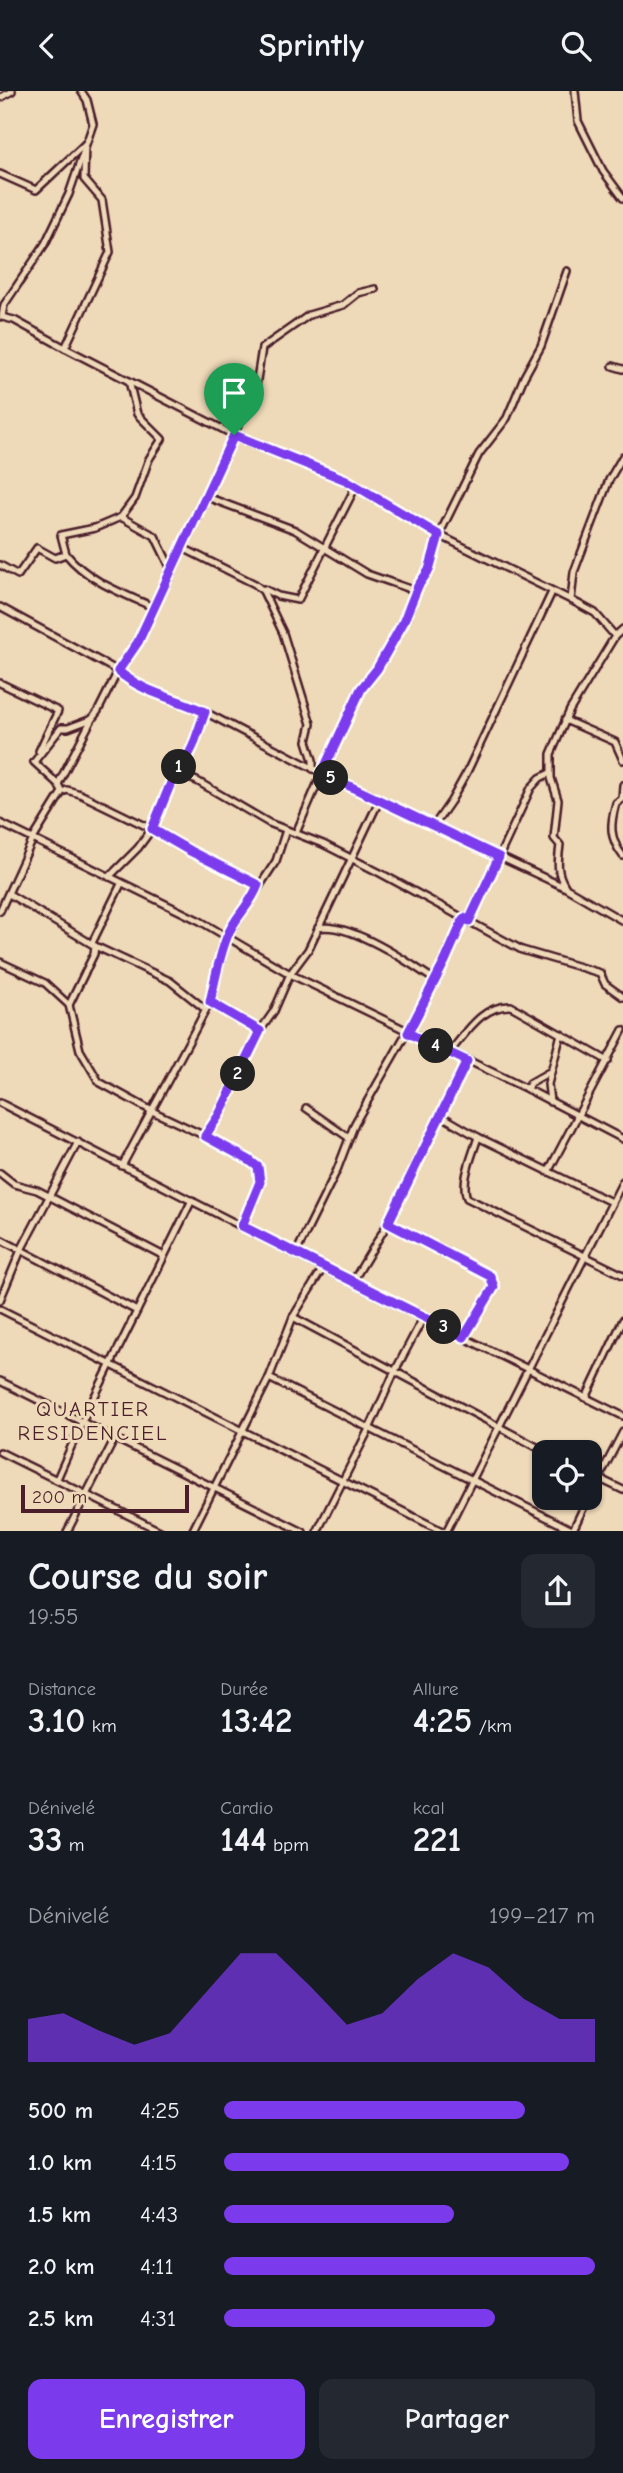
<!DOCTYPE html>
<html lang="fr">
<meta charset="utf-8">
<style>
body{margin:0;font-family:"Comic Neue",sans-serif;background:#242831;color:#f1f3f6;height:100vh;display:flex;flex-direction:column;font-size:26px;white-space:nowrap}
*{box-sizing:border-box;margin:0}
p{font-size:23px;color:#9ea1a6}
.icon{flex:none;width:38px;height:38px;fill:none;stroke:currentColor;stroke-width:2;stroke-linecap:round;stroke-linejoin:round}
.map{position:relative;height:1440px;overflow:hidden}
.details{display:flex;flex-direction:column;background:#171b24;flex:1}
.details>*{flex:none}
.fabs{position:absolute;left:532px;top:1349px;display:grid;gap:14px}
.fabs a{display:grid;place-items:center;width:70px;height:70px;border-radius:14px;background:#171b24;box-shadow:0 2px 5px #0004;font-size:35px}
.scale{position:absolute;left:21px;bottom:18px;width:168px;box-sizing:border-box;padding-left:7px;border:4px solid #4a1f2b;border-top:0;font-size:19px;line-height:24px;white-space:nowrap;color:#4a1f2b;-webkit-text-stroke:5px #eed9b8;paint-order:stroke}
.pin{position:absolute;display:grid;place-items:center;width:60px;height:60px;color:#fff;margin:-72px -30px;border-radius:50% 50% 50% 0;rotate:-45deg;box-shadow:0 0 7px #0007}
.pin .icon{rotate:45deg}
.km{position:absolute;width:35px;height:35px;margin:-18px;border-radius:50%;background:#222;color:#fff;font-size:19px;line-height:35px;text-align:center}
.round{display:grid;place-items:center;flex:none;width:74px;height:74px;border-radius:14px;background:#242831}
.head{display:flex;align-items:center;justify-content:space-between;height:119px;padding:0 28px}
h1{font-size:38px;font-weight:600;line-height:52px}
.figures{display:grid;grid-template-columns:repeat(3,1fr);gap:10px;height:119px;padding:7px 28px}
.figures div{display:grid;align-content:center}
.figures b{font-size:35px;font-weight:600}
.figures small{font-size:19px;font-weight:400}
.figures p{font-size:19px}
.chart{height:196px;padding:14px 28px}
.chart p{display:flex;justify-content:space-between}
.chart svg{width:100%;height:126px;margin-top:7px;fill:#7c3aed;opacity:.7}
.primary-button{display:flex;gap:14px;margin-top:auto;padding:14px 28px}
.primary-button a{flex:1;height:80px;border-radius:14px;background:#7c3aed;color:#fff;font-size:28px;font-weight:600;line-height:80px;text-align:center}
.primary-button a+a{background:#242831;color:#f1f3f6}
ul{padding:0 28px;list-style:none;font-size:23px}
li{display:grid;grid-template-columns:112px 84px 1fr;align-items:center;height:52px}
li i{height:18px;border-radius:9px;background:#7c3aed}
header{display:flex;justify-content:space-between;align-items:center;height:91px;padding:0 28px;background:#171b24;font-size:32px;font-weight:600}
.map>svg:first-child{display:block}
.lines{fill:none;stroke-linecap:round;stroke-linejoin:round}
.minor-casing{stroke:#4a1f2b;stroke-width:10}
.minor{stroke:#eed9b8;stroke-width:5}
.route-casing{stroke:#fff;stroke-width:14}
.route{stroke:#7c3aed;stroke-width:9}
.labels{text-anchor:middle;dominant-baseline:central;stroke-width:6;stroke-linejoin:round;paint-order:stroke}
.neighbourhood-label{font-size:21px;letter-spacing:2px;fill:#4a1f2b;stroke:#eed9b8}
</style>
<header><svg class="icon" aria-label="back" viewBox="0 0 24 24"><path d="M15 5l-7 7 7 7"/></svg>Sprintly<svg class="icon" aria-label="search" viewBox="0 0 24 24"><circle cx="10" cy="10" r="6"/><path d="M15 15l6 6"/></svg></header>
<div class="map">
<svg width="623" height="1441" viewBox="0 0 623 1441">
<rect width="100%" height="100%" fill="#eed9b8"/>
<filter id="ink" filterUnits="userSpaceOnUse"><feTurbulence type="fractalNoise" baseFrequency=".0143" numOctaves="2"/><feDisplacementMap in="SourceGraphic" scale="14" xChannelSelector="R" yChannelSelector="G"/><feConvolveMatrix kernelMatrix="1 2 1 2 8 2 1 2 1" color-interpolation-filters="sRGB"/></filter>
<g filter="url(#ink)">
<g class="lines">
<g class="minor-casing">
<g id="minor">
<path d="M575 0 578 30 603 80 623 107"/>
<path d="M0 7 12 0"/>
<path d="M0 83 36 99 85 53"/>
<path d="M65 257 14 229 2 226 4 214 45 153 69 103 93 33 87 9 81 0"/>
<path d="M613 275 623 278"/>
<path d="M129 290 234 344 346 389 439 444 479 363 507 327 524 286 541 255 567 180"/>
<path d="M207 406 295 439 367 483 416 500"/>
<path d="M183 457 255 493 263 500 283 542 311 633 307 650 313 669V678"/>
<path d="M66 463C88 490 122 502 153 516"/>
<path d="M0 474 18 484 37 457 55 467 66 463 61 444 95 437 121 426"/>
<path d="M172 480 256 295 262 257 309 224 343 214 358 202 375 198"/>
<path d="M264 498 278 505 298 509 356 395"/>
<path d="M571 509 439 444 429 479 418 495 403 532 377 578 361 598 322 682 566 797 623 830"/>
<path d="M0 516 118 580C143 602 176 607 205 621L193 655 175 682 152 738 138 757 109 786"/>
<path d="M615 545 595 522 571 509 574 481 609 389 623 365"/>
<path d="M0 592 58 620 39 660"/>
<path d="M205 621 322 682 296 742"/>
<path d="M565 629 615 651 623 669"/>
<path d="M175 682 197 690 269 732 323 753 380 782 522 859 600 882 605 893 623 906"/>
<path d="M58 693 34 671 61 637H68L92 628 98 620 118 580 138 551 172 480 155 445 121 426 135 407 149 368 162 348 137 323 129 290 65 257 110 161 102 109 84 88 85 53"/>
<path d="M623 694 622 708 616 712C610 733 609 747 623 765"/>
<path d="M62 701 67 699 80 703 152 738 190 760 258 794"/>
<path d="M0 732 200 830 290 883 527 998 623 1048"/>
<path d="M433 736 451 710 467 681 552 501"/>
<path d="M565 795C556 781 558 770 560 754L554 747 558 709 551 687V663L570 619 615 545 623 538"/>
<path d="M9 803 95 855 94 863 69 914"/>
<path d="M0 820 33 748 62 701 58 693 92 628"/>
<path d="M469 830 531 697 540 687 550 682"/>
<path d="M318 837C349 830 410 872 436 890"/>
<path d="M92 852 121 793"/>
<path d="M95 855 170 890 205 918"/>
<path d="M0 871 45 892 69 914 80 959 99 991 152 1020 205 1045"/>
<path d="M210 911 260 940"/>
<path d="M449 962C467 941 482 914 511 915L608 970"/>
<path d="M527 998 530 992 551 980"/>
<path d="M550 1011 548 993 561 943"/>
<path d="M0 1012 323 1177 623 1325"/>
<path d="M306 1017 349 1047"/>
<path d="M440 1024 478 1046 611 1111"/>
<path d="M478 1046C473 1063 460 1091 467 1107L623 1184"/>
<path d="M122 1075 210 911 227 845 276 770 286 739"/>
<path d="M548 1081 623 939"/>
<path d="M0 1082 14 1093 37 1099 164 1165"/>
<path d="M388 1132 490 1185 494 1196 464 1246"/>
<path d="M242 1135 260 1091 258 1076 249 1069 205 1045 219 1024 260 940 274 920 290 883 308 859 379 710"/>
<path d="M0 1148 137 1220"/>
<path d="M296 1162 337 1079 355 1032 436 890 464 827"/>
<path d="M353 1190 388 1132 467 970"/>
<path d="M0 1209 21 1159 78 1051"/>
<path d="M0 1218 444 1441"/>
<path d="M293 1226 548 1362"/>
<path d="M269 1287 576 1441"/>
<path d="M0 1290 303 1441"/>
<path d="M586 1307 623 1229"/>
<path d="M0 1361 162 1441"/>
<path d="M590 1383 623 1399"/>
<path d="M57 1388 82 1331 192 1109"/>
<path d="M590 1404 623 1341"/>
<path d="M67 1441 115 1347"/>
<path d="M192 1441 269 1287 293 1226 323 1177"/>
<path d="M317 1441 370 1336 395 1280 423 1227"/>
<path d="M446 1441 623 1090"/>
<path d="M572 1441 588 1407"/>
</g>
</g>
<use href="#minor" class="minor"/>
</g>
</g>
<g class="lines" filter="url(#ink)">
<g class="route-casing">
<path id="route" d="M234 344 346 389 439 444 429 479 418 495 403 532 377 578 361 598 322 682 499 766 469 830 464 827 445 870 408 942 467 970 388 1132 490 1185 494 1196 464 1246 242 1135 260 1091 258 1076 249 1069 205 1045 219 1024 260 940 210 911C215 889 219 866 227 846 234 826 251 814 258 794L190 760 152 738 175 682 187 667 193 655 205 621C176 607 143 602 118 580L138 551Z"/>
</g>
<use href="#route" class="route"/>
</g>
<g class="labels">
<g class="neighbourhood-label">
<text x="93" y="1318">QUARTIER<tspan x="93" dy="24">RESIDENCIEL</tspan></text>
</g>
</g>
</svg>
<div class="fabs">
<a><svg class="icon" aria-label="locate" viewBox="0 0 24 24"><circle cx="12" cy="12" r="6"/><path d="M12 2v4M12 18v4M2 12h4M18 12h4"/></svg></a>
</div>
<div class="scale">200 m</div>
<div class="pin" style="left:234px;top:344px;background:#1e9e55"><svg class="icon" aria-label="arrive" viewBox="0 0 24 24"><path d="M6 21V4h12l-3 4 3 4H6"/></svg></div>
<b class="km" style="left:179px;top:676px">1</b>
<b class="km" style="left:238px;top:983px">2</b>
<b class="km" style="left:444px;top:1236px">3</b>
<b class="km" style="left:436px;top:955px">4</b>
<b class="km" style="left:331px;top:687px">5</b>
</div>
<section class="details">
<div class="head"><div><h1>Course du soir</h1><p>19:55</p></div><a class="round"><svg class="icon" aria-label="share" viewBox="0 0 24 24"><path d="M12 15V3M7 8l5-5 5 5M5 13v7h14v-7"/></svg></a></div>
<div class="figures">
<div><p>Distance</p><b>3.10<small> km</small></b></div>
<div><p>Durée</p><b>13:42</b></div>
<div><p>Allure</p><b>4:25<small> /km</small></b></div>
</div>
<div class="figures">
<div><p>Dénivelé</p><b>33<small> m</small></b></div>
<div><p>Cardio</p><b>144<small> bpm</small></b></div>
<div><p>kcal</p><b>221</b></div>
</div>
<div class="chart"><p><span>Dénivelé</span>199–217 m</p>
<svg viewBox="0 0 160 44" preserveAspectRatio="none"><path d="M0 44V29L10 27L20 33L30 38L40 34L50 20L60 6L70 6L80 18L90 31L100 27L110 15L120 6L130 11L140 22L150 29L160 29V44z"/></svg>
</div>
<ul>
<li><b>500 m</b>4:25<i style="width:81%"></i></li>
<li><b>1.0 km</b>4:15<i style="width:93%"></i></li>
<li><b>1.5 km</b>4:43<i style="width:62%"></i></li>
<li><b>2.0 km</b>4:11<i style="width:100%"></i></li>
<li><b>2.5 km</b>4:31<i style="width:73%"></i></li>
</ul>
<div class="primary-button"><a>Enregistrer</a><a>Partager</a></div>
</section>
